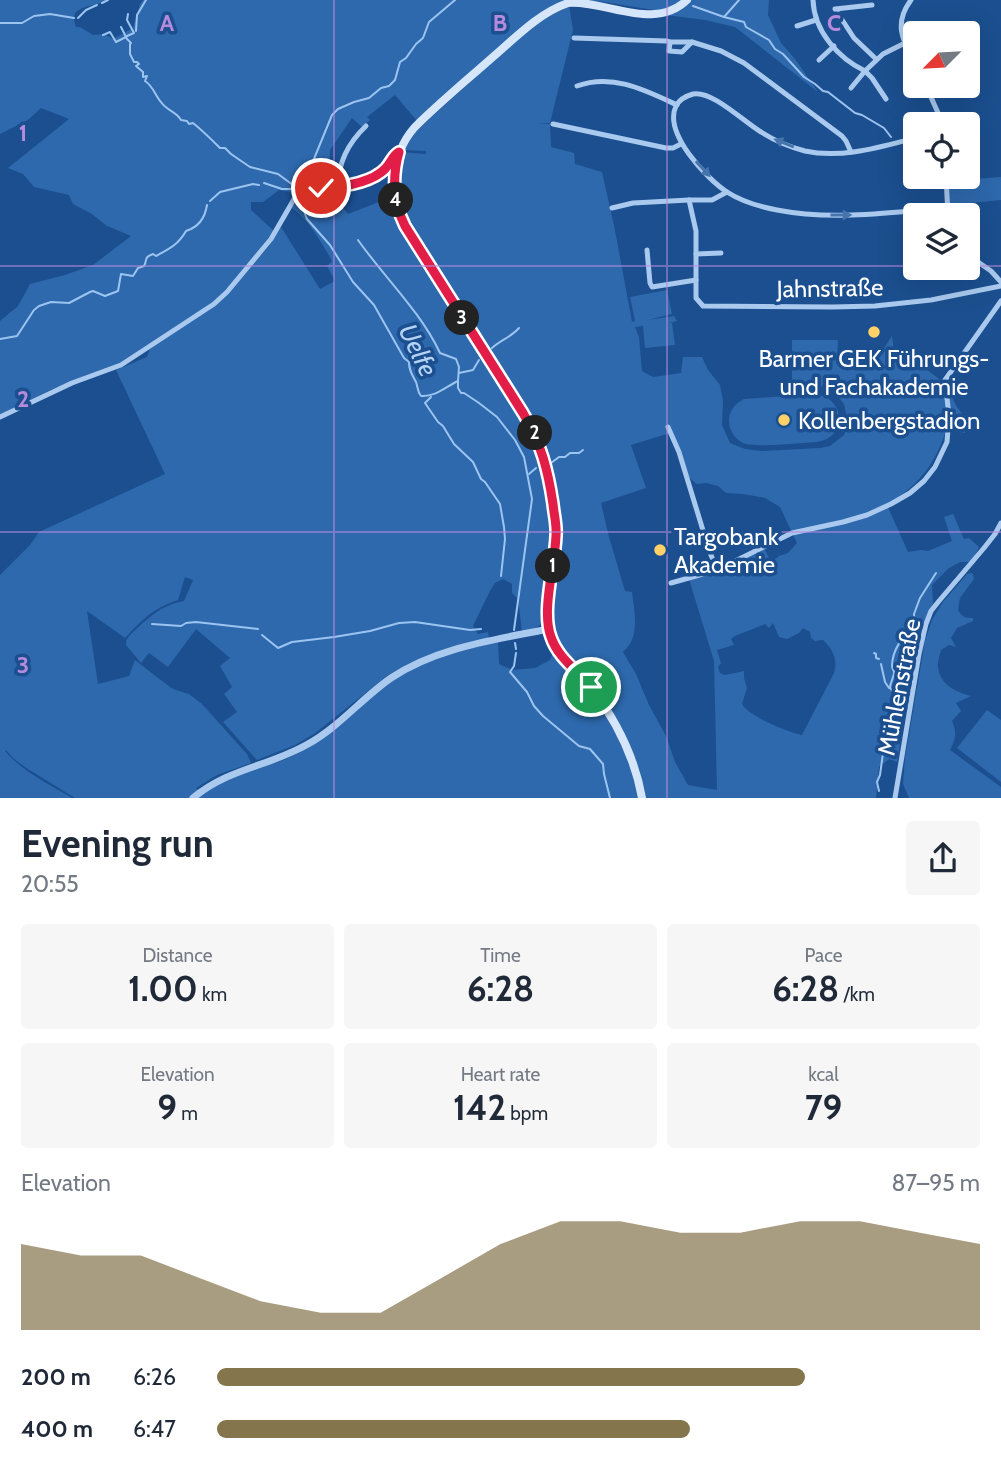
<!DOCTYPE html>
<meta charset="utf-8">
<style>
body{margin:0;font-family:Cabin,sans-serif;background:#f6f6f7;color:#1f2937;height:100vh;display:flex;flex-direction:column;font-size:26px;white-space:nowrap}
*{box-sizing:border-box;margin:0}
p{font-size:23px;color:#747a83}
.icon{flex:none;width:38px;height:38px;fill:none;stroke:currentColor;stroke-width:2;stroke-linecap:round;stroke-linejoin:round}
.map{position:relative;height:798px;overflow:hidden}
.side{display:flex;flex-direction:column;background:#fff;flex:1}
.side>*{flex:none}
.needle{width:46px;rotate:246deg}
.fabs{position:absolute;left:903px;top:21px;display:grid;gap:14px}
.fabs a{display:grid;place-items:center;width:77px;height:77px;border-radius:7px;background:#fff;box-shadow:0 7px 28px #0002;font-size:35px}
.pin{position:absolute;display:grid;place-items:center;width:60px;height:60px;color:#fff;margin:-30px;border:4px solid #fff;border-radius:50%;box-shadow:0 2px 7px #0007}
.km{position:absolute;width:35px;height:35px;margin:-18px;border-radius:50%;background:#222;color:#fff;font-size:19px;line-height:35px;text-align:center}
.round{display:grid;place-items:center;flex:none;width:74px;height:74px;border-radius:7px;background:#f6f6f7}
.headline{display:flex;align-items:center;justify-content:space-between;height:119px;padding:0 21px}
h1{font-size:38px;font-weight:700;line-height:52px}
.stats{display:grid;grid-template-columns:repeat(3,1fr);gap:10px;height:119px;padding:7px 21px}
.stats div{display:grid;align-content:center;border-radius:7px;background:#f6f6f7;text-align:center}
.stats b{font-size:35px;font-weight:700}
.stats small{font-size:19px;font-weight:400}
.stats p{font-size:19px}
.chart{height:196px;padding:14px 21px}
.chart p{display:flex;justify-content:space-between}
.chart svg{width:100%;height:126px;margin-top:7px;fill:#84754c;opacity:.7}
ul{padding:0 21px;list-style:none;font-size:23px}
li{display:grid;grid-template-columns:112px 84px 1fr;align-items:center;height:52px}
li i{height:18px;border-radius:9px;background:#84754c}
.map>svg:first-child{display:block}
.green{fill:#2e69ad;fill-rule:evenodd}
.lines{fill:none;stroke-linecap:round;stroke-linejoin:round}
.stream{stroke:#9cc4f0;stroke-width:2}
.minor{stroke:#a9c9ee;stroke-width:5}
.tertiary{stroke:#a9c9ee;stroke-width:7}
.secondary{stroke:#d6e6fa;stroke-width:8}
.oneway{fill:#4674ac}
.route-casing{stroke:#fff;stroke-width:14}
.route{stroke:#e11d48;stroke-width:9}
.grid{fill:none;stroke:#b68bdc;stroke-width:2;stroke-opacity:0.55}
.poi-dot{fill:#ffd166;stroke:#1b4f8f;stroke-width:2.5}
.labels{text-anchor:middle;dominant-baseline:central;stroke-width:7;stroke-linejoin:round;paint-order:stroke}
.street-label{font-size:24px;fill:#fff;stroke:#1b4f8f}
.poi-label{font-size:24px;fill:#fff;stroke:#1b4f8f;text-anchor:start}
.water-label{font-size:26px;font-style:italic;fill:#b5d3f5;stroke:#1b4f8f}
.grid-label{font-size:23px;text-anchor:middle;font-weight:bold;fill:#b68bdc;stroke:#1b4f8f;stroke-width:7;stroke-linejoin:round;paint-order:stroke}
</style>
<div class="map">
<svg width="1001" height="798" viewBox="0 0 1001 798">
<rect width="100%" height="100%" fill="#1b4f8f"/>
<g class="green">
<path d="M0 0H110C97 6 85 4 75 13L74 20 76 27H80L93 35 104 34 113 39 133 28 140 4 143 0H580L550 9 418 122 395 95 367 117 370 120 362 127 352 118 330 150 329 186 298 191V188L296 193 279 190 263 202H251V210L274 231 226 290 213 302 117 365 50 390 0 415V321L18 306 30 284 65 275 93 265 131 236 107 226 92 214 73 204 69 195 34 187 23 174 8 168 69 119 41 108 28 120 0 134Z"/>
<path d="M583 0H682L675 6 660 11 604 2Z"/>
<path d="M689 0H769L768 15 781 43 795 59 818 92 735 27 705 20 666 15Z"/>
<path d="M569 5 573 30 550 123 537 124H550L551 147 574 153 575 164 602 172 615 230 632 322 635 321 630 297 667 290 672 314 648 320 674 316 677 321 669 323H672L675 345 645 348 643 326 635 327 639 337 642 371 653 377 681 373 683 357H702L708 370 720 385 723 401 722 425 730 443 745 449 761 451 820 448 830 446 844 435 847 427V418L844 404 831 388 825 386 792 390V340H838L837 363 862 366 863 358 879 356 892 336 895 359 917 356 922 366 951 388 949 391C952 396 954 402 957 407 964 417 970 418 965 433L946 430C935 466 918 485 887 505L908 552 921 550 928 551 952 541 944 517 953 514 964 539 969 538 979 547 973 560 968 562H960L949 568 932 585 933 603 921 629 917 645 897 762 889 759 879 767 876 798H644L617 724 554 641 549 614 558 535 538 438 411 233 401 210 398 180 401 152 426 154V151L403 150 417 130 535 24ZM670 433 687 476 697 484 706 483 718 486 726 493 743 494 765 498 780 507 797 543 788 553 779 556 773 561 769 558 764 548 689 579 714 661 717 790 688 785 675 762 666 736 649 705 636 674 623 652C641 637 634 611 632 592L625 591 609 537 601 503 646 488 631 445ZM773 623 779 637 787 639 799 633 803 628 810 632 811 638 815 641 823 640C833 649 838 660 834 673L802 735C788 732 748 716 742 704L747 688 744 678V671L725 675 720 673 718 667 721 663 717 650 734 645 731 639 735 636 765 624 769 628Z"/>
<path d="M968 176 974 179 1001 177V200L949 205V177Z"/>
<path d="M330 189 334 196 348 214 394 196 397 212 538 443 554 522 545 619C540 628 532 629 522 632L518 599 512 593V584L503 579 495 583 490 591 473 626 478 634 488 632 489 639 415 661 388 675 314 734 295 745 257 760 223 722 237 712 224 694 232 687 220 666 230 658 196 629 168 667 149 653 141 663 126 645V641L129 636C146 620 160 605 184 601L193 580 185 577 178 600C153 608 142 620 125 638L87 611 98 684 129 676 135 660 166 684 173 689 189 694 202 704 247 754 251 763 217 775 196 788 199 791 190 798H75L28 769 14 759 6 750 5 751C23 772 49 784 72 798H0V575L30 545 39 532 165 474 116 370 147 357 150 349 232 289 269 246 281 227 320 289 335 281 327 266 332 261C321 242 310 221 292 208L298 196 305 192Z"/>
<path d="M815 394C846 398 848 437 817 442 802 443 754 448 743 443 735 439 729 430 729 421 729 410 736 403 744 399Z"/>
<path d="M971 573 973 574 974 579 960 598 958 610C962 617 965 618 973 618V621L957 628 951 638 956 647 949 645 941 650C940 655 937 662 938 667 940 685 956 692 971 696L956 703 961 711 952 721C957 732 956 739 950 750L1001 787V798H909L903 784 905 758 925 641 932 620 943 602 967 574Z"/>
<path d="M498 642 499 664 512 670 535 668 550 660 554 650 594 695 627 754 640 798H195C213 786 231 777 253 770 269 764 283 762 298 753 332 733 360 704 392 680 423 658 462 651 498 642Z"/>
<path d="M987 710 1001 720V782L957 748Z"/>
</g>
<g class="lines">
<g class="stream">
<path d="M102 3 108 0"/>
<path d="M693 6 724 17 739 0"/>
<path d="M724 17 744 22 746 27 769 40 775 49 783 54 804 77 815 84 823 91 828 92 855 113 862 115 884 128 891 137"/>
<path d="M78 18 86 10 97 5"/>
<path d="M0 23H22L34 16 50 14 74 18"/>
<path d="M121 27 127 39 131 43 130 44V54L134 62H137L139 64 136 66 143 72V77L147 76 145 81C153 86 155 95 161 102 167 111 176 111 181 120L187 121 189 124 193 123C203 131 211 139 220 148H225L231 154 250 167 278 174 297 188"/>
<path d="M136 31 137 15 146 0"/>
<path d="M103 35 110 32 116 42 126 37"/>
<path d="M127 36 134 33 127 20 128 14"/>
<path d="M264 183 282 189H297"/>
<path d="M300 188 309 187"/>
<path d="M309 188 307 178 309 171 332 115 338 109 354 102 369 98 381 88 389 86 395 80 400 62 406 58 416 44 423 38 429 22 455 0"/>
<path d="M310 195 308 209 305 214 307 219 330 245 353 282 374 305 404 358 409 362C409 371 412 374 416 382 418 387 417 391 421 396 436 397 445 387 458 381V388L461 393H464L479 403 497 417 515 440 524 457 532 499 514 630"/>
<path d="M210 201 220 192 253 184 259 185"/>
<path d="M358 240C384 277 421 312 440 353L456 359 459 367 458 381"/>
<path d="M0 339 17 336 34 310 39 306 51 302 69 303 90 292 93 291 105 296 118 291 121 274 133 276 138 268 144 266C148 259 143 258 153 254L156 256C169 249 178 245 186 231 199 227 205 218 207 205"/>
<path d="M492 348C501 340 511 337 519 328"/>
<path d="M459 373 473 370 479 360"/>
<path d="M431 397 425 403 438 422 443 426 454 444 473 462 481 479 485 482 500 504 504 527 505 539 501 576"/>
<path d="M551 463 559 457H565L570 453H579L583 450"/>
<path d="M529 474 536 468"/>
<path d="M152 624 181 626 186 623 196 622 258 629"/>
<path d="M262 635 278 648 292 642 334 637 370 631 399 623 415 622 470 630 481 629"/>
<path d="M515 643 516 649"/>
<path d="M516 653 514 666 510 672 527 692 534 706 543 716 579 746 590 749 603 764 604 774 610 798"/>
<path d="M874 653 876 654V658L879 659"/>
<path d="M881 664 885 682 889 688"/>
<path d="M879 791 877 782 880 775 884 746 888 738 890 729 892 728 893 729 898 716 901 717 902 714 898 701 895 699V695L890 688C890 684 892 681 893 677 896 669 893 674 892 666 892 651 903 634 915 626L914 614 920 598 936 573"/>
</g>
<g class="minor">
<path d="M813 0C814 31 838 58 865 71L883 54 905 43"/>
<path d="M911 0C893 24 903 41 915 65"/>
<path d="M872 5 835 9 854 38 876 59"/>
<path d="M797 26 816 20"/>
<path d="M574 38 667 41 670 42 669 51 682 52 692 42 721 51 744 63 842 136 846 141 851 152"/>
<path d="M670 42H692"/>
<path d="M819 60 834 46"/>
<path d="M577 86C612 73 645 90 677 105"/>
<path d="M926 86 943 124"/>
<path d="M851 88 865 71 872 78 886 99"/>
<path d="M553 124 666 148H673L681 144"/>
<path d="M915 138C880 147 841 159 805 151 789 147 775 141 761 132 744 122 712 90 693 94 686 96 679 100 676 106 663 133 707 179 727 192 741 201 761 207 777 210 833 221 891 212 947 208"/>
<path d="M946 177 948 215"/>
<path d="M338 187C338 162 348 143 366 126"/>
<path d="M727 192 712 200H689L696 231V298L703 306 833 307 875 306 931 300 1001 286"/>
<path d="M612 208 633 203 689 200"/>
<path d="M647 250 650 283 652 287 696 280"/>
<path d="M696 254 721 253"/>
<path d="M968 255 991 271 1001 282"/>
<path d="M0 417 72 383 121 365 214 304 227 292 271 239 297 194C325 184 354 189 380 172 389 167 391 157 399 152"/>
<path d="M668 427 679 452 709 550 717 570"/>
<path d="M671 583 717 570 792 533 843 522 867 515 891 504 910 493 924 481 935 467 947 442 949 416 945 380 1001 301"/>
<path d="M895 798 919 654 926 624 931 611 939 601 984 548 995 534 1001 523"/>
</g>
<path class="tertiary" d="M193 798C229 768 268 767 308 744 339 727 362 698 391 678 437 647 495 640 548 629"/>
<path class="secondary" d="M642 798C635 758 615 719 591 687 576 668 555 657 549 632 543 609 552 576 554 552 559 508 546 451 523 413L405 226C390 194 390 156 414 128 439 103 467 80 494 56 516 37 539 13 568 3 607 0 654 32 687 0"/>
</g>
<defs><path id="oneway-solid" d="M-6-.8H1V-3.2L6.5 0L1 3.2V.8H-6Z" transform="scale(1.75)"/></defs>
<g class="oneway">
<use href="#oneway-solid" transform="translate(784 143) rotate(-158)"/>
<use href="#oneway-solid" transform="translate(703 169) rotate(47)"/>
<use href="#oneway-solid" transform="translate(841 215)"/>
</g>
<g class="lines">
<g class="route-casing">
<path id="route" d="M321 188C341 187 371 183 385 169 391 163 392 156 399 152 392 177 393 202 405 226L523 413C541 443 548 470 553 504 554 515 557 525 556 536 555 565 541 611 551 637 558 658 577 670 591 687"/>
</g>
<use href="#route" class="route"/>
</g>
<path class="grid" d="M334 0V798M667 0V798M0 266H915M968 266H1001M0 532H1001"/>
<g class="poi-dot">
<circle cx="874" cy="332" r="7"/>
<circle cx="784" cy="420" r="7"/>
<circle cx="660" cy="550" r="7"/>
</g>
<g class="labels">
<g class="street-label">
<text transform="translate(830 288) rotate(-1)">Jahnstraße</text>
<text transform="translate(899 687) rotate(-79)">Mühlenstraße</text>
</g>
<g class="poi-label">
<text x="874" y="358" text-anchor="middle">Barmer GEK Führungs-<tspan x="874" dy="28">und Fachakademie</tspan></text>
<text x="798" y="420">Kollenbergstadion</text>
<text x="674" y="536">Targobank<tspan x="674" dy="28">Akademie</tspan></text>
</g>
<g class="water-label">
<text transform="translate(418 350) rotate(64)">Uelfe</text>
</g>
</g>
<g class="grid-label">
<text x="167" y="31">A</text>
<text x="500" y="31">B</text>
<text x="834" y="31">C</text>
<text x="23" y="141">1</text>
<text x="23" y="407">2</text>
<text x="23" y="673">3</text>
</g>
</svg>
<div class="fabs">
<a><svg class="needle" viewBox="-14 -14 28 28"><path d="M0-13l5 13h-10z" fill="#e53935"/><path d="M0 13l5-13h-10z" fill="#747a83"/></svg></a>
<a><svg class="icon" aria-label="locate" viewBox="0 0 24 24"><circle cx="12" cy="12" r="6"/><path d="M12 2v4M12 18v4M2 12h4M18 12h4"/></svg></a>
<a><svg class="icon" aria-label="layers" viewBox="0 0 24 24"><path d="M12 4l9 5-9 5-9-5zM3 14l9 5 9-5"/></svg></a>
</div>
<div class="pin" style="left:591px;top:687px;background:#1e9e55"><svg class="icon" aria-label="arrive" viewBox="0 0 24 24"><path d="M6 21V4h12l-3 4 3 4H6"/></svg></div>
<div class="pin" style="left:321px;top:188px;background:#d93025"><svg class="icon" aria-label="check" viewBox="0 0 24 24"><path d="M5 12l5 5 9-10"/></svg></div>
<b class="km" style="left:553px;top:566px">1</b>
<b class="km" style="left:535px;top:433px">2</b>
<b class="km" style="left:462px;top:318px">3</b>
<b class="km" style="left:396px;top:200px">4</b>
</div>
<section class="side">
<div class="headline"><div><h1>Evening run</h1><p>20:55</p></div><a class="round"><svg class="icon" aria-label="share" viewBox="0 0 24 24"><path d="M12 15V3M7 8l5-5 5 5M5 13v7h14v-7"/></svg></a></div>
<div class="stats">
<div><p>Distance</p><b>1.00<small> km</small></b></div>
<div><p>Time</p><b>6:28</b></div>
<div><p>Pace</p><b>6:28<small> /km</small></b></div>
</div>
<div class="stats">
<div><p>Elevation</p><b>9<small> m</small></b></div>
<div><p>Heart rate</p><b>142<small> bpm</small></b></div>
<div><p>kcal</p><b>79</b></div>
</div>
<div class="chart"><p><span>Elevation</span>87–95 m</p>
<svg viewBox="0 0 160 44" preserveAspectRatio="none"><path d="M0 44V14L10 18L20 18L30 26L40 34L50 38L60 38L70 26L80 14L90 6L100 6L110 10L120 10L130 6L140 6L150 10L160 14V44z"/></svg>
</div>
<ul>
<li><b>200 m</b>6:26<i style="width:77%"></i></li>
<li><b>400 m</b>6:47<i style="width:62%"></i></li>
</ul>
</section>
